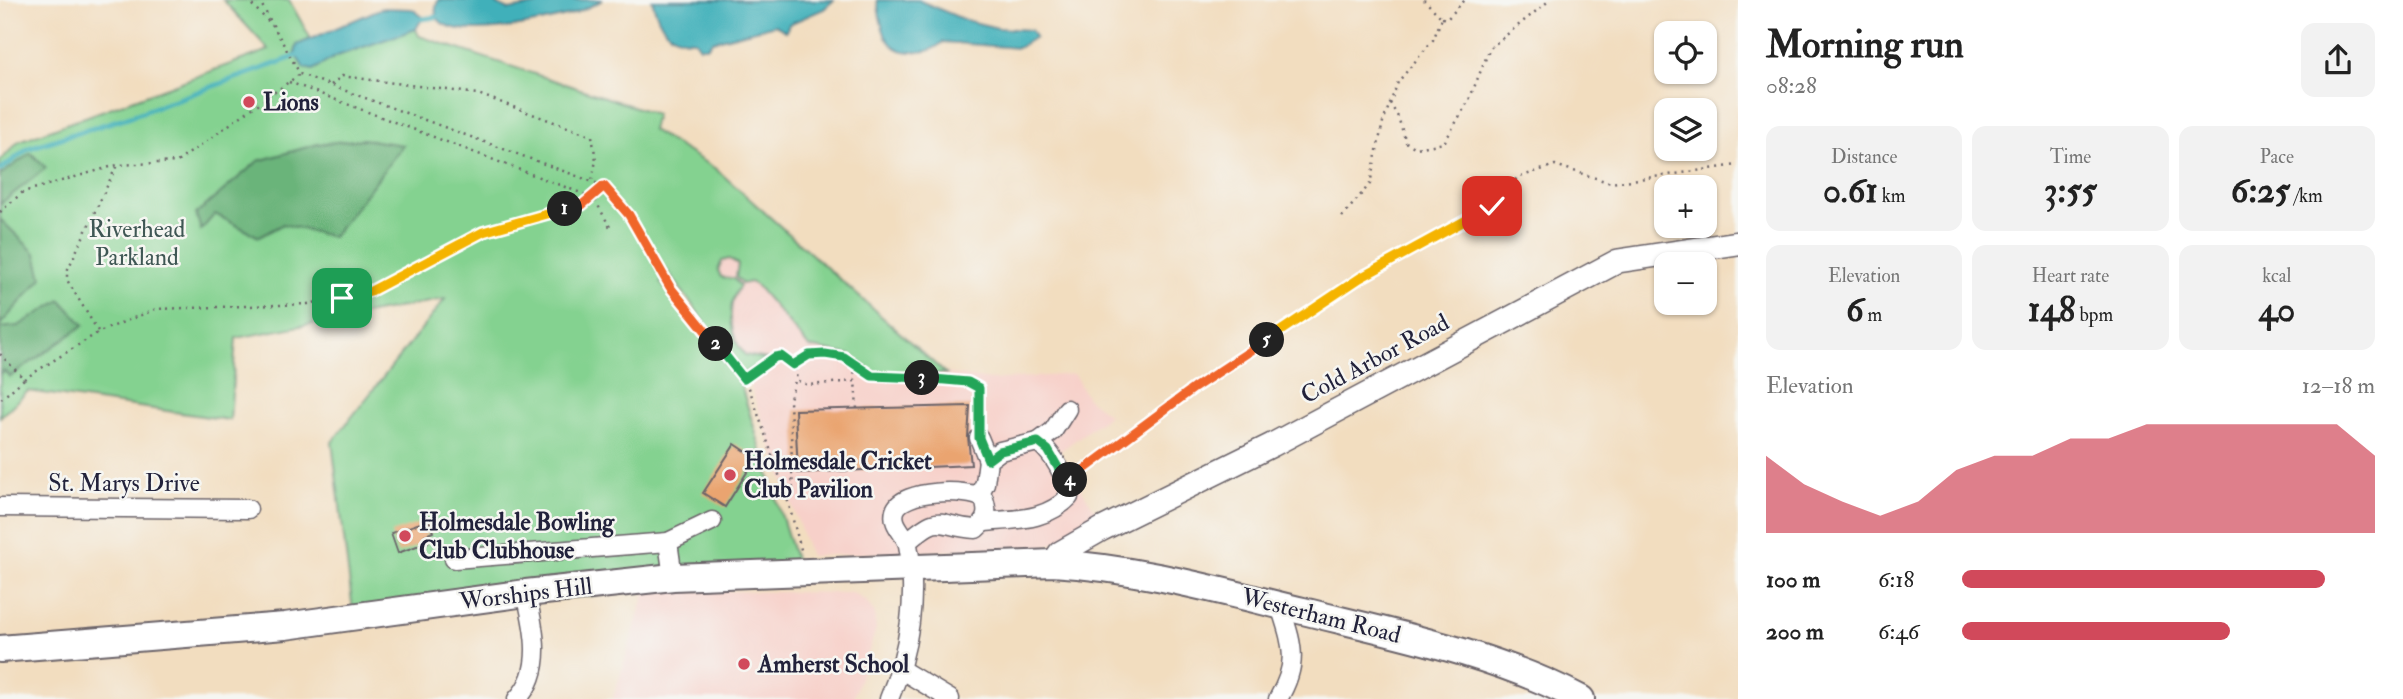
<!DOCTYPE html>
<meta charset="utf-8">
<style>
body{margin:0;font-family:"IM FELL Double Pica",serif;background:#f2f2f2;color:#222;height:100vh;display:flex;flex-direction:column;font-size:26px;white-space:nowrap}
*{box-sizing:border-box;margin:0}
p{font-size:23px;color:#767676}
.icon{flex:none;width:38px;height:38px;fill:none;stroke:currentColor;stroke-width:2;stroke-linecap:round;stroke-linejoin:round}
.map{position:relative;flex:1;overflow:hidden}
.sheet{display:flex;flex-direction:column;background:#fff;width:665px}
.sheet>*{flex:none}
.controls{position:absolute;left:1654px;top:21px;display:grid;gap:14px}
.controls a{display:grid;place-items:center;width:63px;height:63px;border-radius:14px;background:#fff;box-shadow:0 2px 5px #0004;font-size:35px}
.pin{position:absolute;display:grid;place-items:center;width:60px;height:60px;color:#fff;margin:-30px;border-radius:14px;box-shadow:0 4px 10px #0006}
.km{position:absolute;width:35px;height:35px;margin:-18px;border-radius:50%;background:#222;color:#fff;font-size:19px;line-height:35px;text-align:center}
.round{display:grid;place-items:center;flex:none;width:74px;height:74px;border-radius:14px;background:#f2f2f2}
.head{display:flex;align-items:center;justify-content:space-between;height:119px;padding:0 28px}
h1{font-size:38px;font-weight:700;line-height:52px}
.stats{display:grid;grid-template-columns:repeat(3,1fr);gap:10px;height:119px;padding:7px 28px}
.stats div{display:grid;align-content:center;border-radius:14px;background:#f2f2f2;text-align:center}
.stats b{font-size:35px;font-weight:700}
.stats small{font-size:19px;font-weight:400}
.stats p{font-size:19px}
.chart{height:196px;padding:14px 28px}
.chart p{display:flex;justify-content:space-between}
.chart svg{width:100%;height:126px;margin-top:7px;fill:#d1495b;opacity:.7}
ul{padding:0 28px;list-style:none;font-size:23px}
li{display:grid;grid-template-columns:112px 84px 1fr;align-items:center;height:52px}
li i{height:18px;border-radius:9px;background:#d1495b}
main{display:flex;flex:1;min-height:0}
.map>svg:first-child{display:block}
.built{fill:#f7d0c9}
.green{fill:#84d290;stroke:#537a66;stroke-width:2}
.forest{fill:#6bb47a;stroke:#466b5a;stroke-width:2}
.water{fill:#40b0ba;stroke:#31697a;stroke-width:2}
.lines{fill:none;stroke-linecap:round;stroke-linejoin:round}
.stream{stroke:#40b0ba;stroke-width:5}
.building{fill:#eaa470}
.minor-casing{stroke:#6b6369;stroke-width:21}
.major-casing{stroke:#6b6369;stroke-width:26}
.highway-casing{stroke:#6b6369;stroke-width:30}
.path{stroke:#6b6369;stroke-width:2.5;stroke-dasharray:2 5;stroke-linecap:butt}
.minor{stroke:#fff;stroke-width:18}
.major{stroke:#fff;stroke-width:23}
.highway{stroke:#fff;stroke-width:26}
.split-1-casing{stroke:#fff;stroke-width:14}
.split-2-casing{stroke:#fff;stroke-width:14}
.split-3-casing{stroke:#fff;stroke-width:14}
.split-4-casing{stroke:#fff;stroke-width:14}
.split-5-casing{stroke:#fff;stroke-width:14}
.split-6-casing{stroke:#fff;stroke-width:14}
.split-1{stroke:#f5b400;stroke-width:9}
.split-2{stroke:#f0652b;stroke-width:9}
.split-3{stroke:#22a559;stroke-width:9}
.split-4{stroke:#22a559;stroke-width:9}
.split-5{stroke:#f0652b;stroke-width:9}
.split-6{stroke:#f5b400;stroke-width:9}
.poi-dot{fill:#d1495b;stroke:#f6f6f2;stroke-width:2.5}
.labels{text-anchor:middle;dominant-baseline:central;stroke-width:5;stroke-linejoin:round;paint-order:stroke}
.poi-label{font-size:24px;font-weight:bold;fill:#22223b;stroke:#f6f6f2;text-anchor:start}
.park-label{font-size:24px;fill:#3f5754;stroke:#f6f6f2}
.street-label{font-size:24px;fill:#22223b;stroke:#f6f6f2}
</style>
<main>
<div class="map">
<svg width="1738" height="699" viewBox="0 0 1738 699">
<rect width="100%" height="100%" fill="#f6f6f2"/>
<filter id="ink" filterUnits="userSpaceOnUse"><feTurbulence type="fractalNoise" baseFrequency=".0143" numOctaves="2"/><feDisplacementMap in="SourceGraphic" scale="14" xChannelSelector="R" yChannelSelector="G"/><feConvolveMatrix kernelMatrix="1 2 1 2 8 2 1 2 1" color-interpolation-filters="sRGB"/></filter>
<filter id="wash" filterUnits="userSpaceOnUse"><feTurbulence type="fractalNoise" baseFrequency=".00686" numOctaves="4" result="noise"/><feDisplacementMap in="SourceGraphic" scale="28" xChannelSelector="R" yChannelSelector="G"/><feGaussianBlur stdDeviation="1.57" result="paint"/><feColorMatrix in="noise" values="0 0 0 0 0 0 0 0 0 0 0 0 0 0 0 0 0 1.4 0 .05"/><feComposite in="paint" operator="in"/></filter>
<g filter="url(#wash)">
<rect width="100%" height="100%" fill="#f2ddbf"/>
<g class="built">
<path d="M653 130 716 169 946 373 990 380 1074 374 1087 398 1109 415 1058 453 1097 513 1072 536 1043 547 810 556 748 380 707 327 632 207Z"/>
<path d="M646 590 853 593 866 601 874 612 876 629 853 699H613Z"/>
</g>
<path class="green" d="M223 0H289L311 39 297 45 295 54 304 68 313 70 337 56 416 29 419 36 656 114 652 130 716 169 946 374 876 373 868 370 850 355 809 347 757 286 750 282 742 284 736 277 738 264 729 259 722 261 718 270 721 277 734 279 740 286C725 305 730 338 745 355L767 359 743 374 666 269 661 283 740 382 800 575 354 619 332 442 445 299 236 338 230 420 28 391 0 417V161L19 141 269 50Z"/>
<g class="forest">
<path d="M363 139 403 145 333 237 283 224 259 237 215 214 201 230 196 214 258 161 318 144Z"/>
<path d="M31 153 46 168 0 204V175Z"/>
<path d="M0 219 36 254 42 278 0 325Z"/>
<path d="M61 300 84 325 10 377 4 371 0 375V328L18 326Z"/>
</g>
<g class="water">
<path d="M438 0H495L496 4 509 10 536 5 541 0H603C593 5 583 10 573 14 551 21 416 53 438 0Z"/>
<path d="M652 0H834L824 9 789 24 786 31 775 25 712 41 707 47H700L695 40C667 41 659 25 652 0Z"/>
<path d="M877 0H918L965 20 998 28 1031 30 1035 37 1018 48 943 42C932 51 927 52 913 52 883 52 881 24 877 0Z"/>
<path d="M382 8 412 9 423 17 416 29 337 56 313 70 304 68 295 54 297 45Z"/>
</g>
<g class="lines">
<g class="stream">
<path d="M422 19 436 17"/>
<path d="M0 170 29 148 131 116 297 56"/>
</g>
</g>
<g id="blocks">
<g class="building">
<path d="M970 406 968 437 971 465 798 473 795 410Z"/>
<path d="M735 444 756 458 725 507 703 493Z"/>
<path d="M429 520 433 532 425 535 428 542 398 553 391 533Z"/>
</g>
</g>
</g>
<g filter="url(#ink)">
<use href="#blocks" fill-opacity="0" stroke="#6b6369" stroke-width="2"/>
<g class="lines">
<g class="minor-casing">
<g id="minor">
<path d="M979 438 988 460"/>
<path d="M1038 442 1053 431 1067 409"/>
<path d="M979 495 985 483 988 460 1000 451 1038 442C1055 456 1065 475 1069 497 1046 521 1016 519 985 522"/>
<path d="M0 507 248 509"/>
<path d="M668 542 673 577"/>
<path d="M454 559 668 542 712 521"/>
<path d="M900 669 950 699"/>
<path d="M517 699C545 671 534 627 526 593"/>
<path d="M889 699C909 652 918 596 908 545 905 533 891 525 895 511 901 489 969 488 984 499 988 512 988 519 976 529 937 527 943 510 907 542"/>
<path d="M1278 699C1300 662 1292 644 1280 606"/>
</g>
</g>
<g class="major-casing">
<path id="major" d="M1053 563 1060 553 1102 529 1272 445 1618 261 1738 243"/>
</g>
<g class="highway-casing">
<path id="highway" d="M0 649 285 626 526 593 673 577 1053 563C1138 568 1220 591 1303 611 1396 634 1496 654 1581 699"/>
</g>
<g class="path">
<path d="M247 0 272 25"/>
<path d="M259 0 300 74 604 186 629 215 670 287 747 382 787 498 802 553"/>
<path d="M1442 18 1447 19 1465 0"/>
<path d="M289 82 594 198 611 229"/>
<path d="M331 85 342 76 478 94 592 136 596 160 592 181"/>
<path d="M1390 103 1398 117 1406 142 1416 148 1444 143 1469 100 1490 48 1550 0"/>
<path d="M0 212 23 192 117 165 177 162 300 74"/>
<path d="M1342 217 1370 184 1383 122 1398 82 1433 40 1442 18 1424 0"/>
<path d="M98 331 67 280V271L117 165"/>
<path d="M0 354 24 379 0 400"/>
<path d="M795 364C815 352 836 348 854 366L857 409"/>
<path d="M854 366C889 389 956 366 979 388L978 423"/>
<path d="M24 379 99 332 156 309 308 304 371 291 483 232 517 220 582 206 604 186"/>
<path d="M744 379 781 356 792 363 797 374 790 399 793 497"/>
<path d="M798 381 808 385 855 381"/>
<path d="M1081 472 1194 388 1360 278 1492 206 1517 178 1555 165 1611 183 1738 165"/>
</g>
<use href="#minor" class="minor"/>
<use href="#major" class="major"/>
<use href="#highway" class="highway"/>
</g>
</g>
<g class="lines" filter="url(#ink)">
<g class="split-1-casing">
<path id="split-1" d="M342 298 371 291 483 232 565 209"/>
</g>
<g class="split-2-casing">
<path id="split-2" d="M565 209 582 205 604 186 629 215 670 287 716 344"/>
</g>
<g class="split-3-casing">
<path id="split-3" d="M716 344 744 379 775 357 781 356 793 365 809 355 825 354 844 357 872 376 922 378"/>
</g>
<g class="split-4-casing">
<path id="split-4" d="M922 378 968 382 979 388V438L988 460 1000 451 1038 442 1048 450 1067 483 1070 480"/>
</g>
<g class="split-5-casing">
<path id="split-5" d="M1070 480 1194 388 1267 340"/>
</g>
<g class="split-6-casing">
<path id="split-6" d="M1267 340 1360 278 1492 206"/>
</g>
<use href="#split-1" class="split-1"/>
<use href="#split-2" class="split-2"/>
<use href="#split-3" class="split-3"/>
<use href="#split-4" class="split-4"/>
<use href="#split-5" class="split-5"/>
<use href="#split-6" class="split-6"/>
</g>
<g class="poi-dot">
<circle cx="249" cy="102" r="7"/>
<circle cx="730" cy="475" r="7"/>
<circle cx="405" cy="536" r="7"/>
<circle cx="744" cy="664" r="7"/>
</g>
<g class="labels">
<g class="poi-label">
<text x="263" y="102">Lions</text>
<text x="744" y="461">Holmesdale Cricket<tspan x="744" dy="28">Club Pavilion</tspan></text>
<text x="419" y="522">Holmesdale Bowling<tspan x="419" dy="28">Club Clubhouse</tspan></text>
<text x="758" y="664">Amherst School</text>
</g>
<g class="park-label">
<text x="137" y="229">Riverhead<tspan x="137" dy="28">Parkland</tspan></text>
</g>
<g class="street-label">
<text transform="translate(1375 359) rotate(-28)">Cold Arbor Road</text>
<text x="124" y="483">St. Marys Drive</text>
<text transform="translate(526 594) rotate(-7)">Worships Hill</text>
<text transform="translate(1321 616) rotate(14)">Westerham Road</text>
</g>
</g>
</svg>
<div class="controls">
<a><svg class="icon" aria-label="locate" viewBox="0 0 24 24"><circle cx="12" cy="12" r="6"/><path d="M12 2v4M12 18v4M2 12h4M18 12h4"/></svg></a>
<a><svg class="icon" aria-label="layers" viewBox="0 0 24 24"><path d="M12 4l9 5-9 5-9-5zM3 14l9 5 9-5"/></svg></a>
<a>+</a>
<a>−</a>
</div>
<div class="pin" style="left:342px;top:298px;background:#1e9e55"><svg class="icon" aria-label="arrive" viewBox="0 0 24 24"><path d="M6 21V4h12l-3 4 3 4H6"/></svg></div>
<div class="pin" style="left:1492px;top:206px;background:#d93025"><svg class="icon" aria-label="check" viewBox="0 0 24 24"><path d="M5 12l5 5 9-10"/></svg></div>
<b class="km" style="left:565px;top:209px">1</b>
<b class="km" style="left:716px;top:344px">2</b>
<b class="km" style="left:922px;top:378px">3</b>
<b class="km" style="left:1070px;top:480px">4</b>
<b class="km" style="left:1267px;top:340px">5</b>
</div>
<section class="sheet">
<div class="head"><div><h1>Morning run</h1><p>08:28</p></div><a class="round"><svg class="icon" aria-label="share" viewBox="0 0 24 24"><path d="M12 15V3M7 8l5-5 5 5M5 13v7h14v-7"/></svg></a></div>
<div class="stats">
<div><p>Distance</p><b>0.61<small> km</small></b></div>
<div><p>Time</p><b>3:55</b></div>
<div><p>Pace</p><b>6:25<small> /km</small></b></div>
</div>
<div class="stats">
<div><p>Elevation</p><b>6<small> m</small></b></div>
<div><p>Heart rate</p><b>148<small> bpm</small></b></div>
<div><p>kcal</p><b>40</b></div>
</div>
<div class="chart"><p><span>Elevation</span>12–18 m</p>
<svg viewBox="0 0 160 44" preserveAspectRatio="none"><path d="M0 44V17L10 27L20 33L30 38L40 33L50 22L60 17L70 17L80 11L90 11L100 6L110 6L120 6L130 6L140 6L150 6L160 17V44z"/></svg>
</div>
<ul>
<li><b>100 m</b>6:18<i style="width:88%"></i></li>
<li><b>200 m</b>6:46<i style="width:65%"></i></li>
</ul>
</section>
</main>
